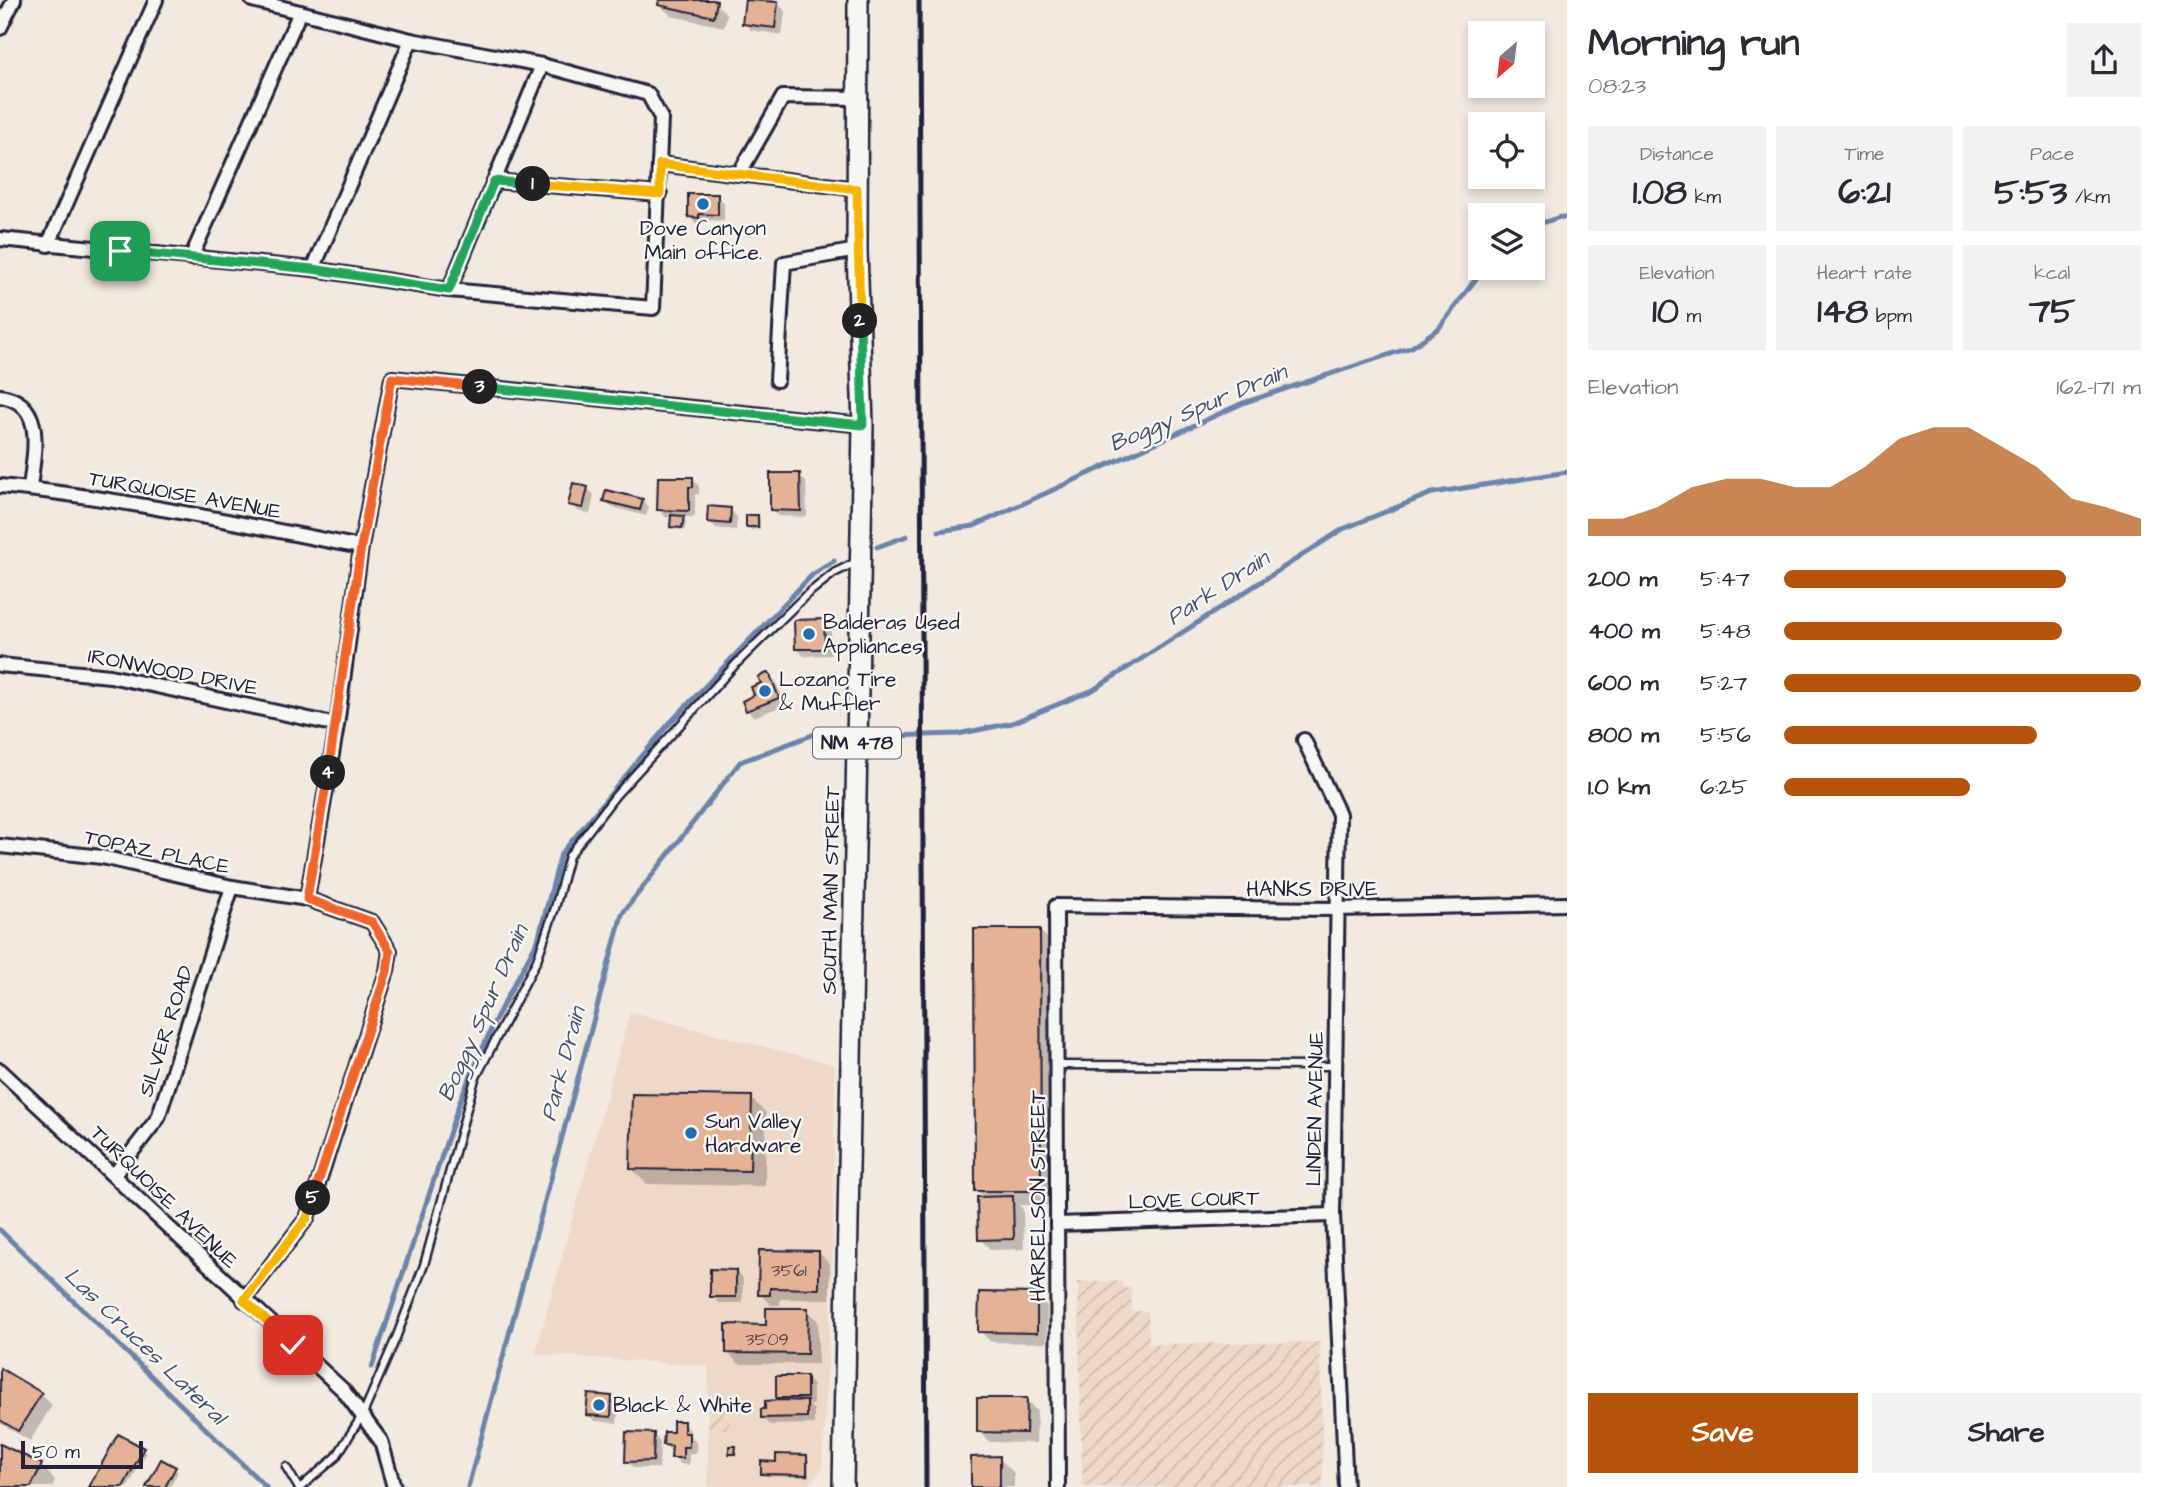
<!DOCTYPE html>
<meta charset="utf-8">
<style>
body{margin:0;font-family:"Architects Daughter",sans-serif;background:#f2f2f3;color:#2b2b33;height:100vh;display:flex;flex-direction:column;font-size:26px;white-space:nowrap}
*{box-sizing:border-box;margin:0}
p{font-size:23px;color:#7c7c81}
.icon{flex:none;width:38px;height:38px;fill:none;stroke:currentColor;stroke-width:2;stroke-linecap:round;stroke-linejoin:round}
.map{position:relative;flex:1;overflow:hidden}
.drawer{display:flex;flex-direction:column;background:#fff;width:595px}
.drawer>*{flex:none}
.needle{width:46px;rotate:208deg}
.buttons{position:absolute;left:1468px;top:21px;display:grid;gap:14px}
.buttons a{display:grid;place-items:center;width:77px;height:77px;border-radius:0px;background:#fff;box-shadow:0 4px 10px #0003;font-size:35px}
.scale{position:absolute;left:21px;bottom:18px;width:122px;box-sizing:border-box;padding-left:7px;border:4px solid #22223b;border-top:0;font-size:19px;line-height:24px;white-space:nowrap;color:#22223b;-webkit-text-stroke:5px #f6f6f2;paint-order:stroke}
.pin{position:absolute;display:grid;place-items:center;width:60px;height:60px;color:#fff;margin:-30px;border-radius:14px;box-shadow:0 4px 10px #0006}
.km{position:absolute;width:35px;height:35px;margin:-18px;border-radius:50%;background:#222;color:#fff;font-size:19px;line-height:35px;text-align:center}
.round{display:grid;place-items:center;flex:none;width:74px;height:74px;border-radius:0px;background:#f2f2f3}
.summary{display:flex;align-items:center;justify-content:space-between;height:119px;padding:0 21px}
h1{font-size:38px;font-weight:700;line-height:52px}
.figures{display:grid;grid-template-columns:repeat(3,1fr);gap:10px;height:119px;padding:7px 21px}
.figures div{display:grid;align-content:center;border-radius:0px;background:#f2f2f3;text-align:center}
.figures b{font-size:35px;font-weight:700}
.figures small{font-size:19px;font-weight:400}
.figures p{font-size:19px}
.chart{height:196px;padding:14px 21px}
.chart p{display:flex;justify-content:space-between}
.chart svg{width:100%;height:126px;margin-top:7px;fill:#b45309;opacity:.7}
.action{display:flex;gap:14px;margin-top:auto;padding:14px 21px}
.action a{flex:1;height:80px;border-radius:0px;background:#b45309;color:#fff;font-size:28px;font-weight:700;line-height:80px;text-align:center}
.action a+a{background:#f2f2f3;color:#2b2b33}
ul{padding:0 21px;list-style:none;font-size:23px}
li{display:grid;grid-template-columns:112px 84px 1fr;align-items:center;height:52px}
li i{height:18px;border-radius:9px;background:#b45309}
main{display:flex;flex:1;min-height:0}
.map>svg:first-child{display:block}
.built{fill:#eed9c9}
.industrial{fill:url(#industrial-furrows)}
.shadow{fill:#0003}
.lines{fill:none;stroke-linecap:round;stroke-linejoin:round}
.stream{stroke:#6b85ab;stroke-width:5}
.building{fill:#e4b395;stroke:#22223b;stroke-width:2}
.lane-casing{stroke:#22223b;stroke-width:11}
.street-casing{stroke:#22223b;stroke-width:18}
.primary-casing{stroke:#22223b;stroke-width:24}
.lane{stroke:#f6f6f2;stroke-width:6}
.street{stroke:#f6f6f2;stroke-width:12}
.primary{stroke:#f6f6f2;stroke-width:19}
.rail{stroke:#22223b;stroke-width:5}
.split-1-casing{stroke:#fff;stroke-width:14}
.split-2-casing{stroke:#fff;stroke-width:14}
.split-3-casing{stroke:#fff;stroke-width:14}
.split-4-casing{stroke:#fff;stroke-width:14}
.split-5-casing{stroke:#fff;stroke-width:14}
.split-6-casing{stroke:#fff;stroke-width:14}
.split-1{stroke:#22a559;stroke-width:9}
.split-2{stroke:#f5b400;stroke-width:9}
.split-3{stroke:#22a559;stroke-width:9}
.split-4{stroke:#f0652b;stroke-width:9}
.split-5{stroke:#f0652b;stroke-width:9}
.split-6{stroke:#f5b400;stroke-width:9}
.poi-dot{fill:#1f6fb2;stroke:#f6f6f2;stroke-width:2.5}
.labels{text-anchor:middle;dominant-baseline:central;stroke-width:5;stroke-linejoin:round;paint-order:stroke}
.number-label{font-size:18px;fill:#524652}
.shield{fill:#f6f6f2;stroke:#626272;stroke-width:2}
.shield-label{font-size:19px;font-weight:bold;fill:#22223b}
.poi-label{font-size:21px;fill:#22223b;stroke:#f6f6f2;text-anchor:start}
.street-label{font-size:21px;fill:#22223b;stroke:#f6f6f2}
.water-label{font-size:23px;font-style:italic;fill:#465473;stroke:#f6f6f2}
</style>
<main>
<div class="map">
<svg width="1567" height="1487" viewBox="0 0 1567 1487">
<defs>
<pattern id="industrial-furrows" width="10" height="10" patternUnits="userSpaceOnUse" patternTransform="scale(1.75)"><rect width="10" height="10" fill="#eed9c9"/><path d="M-1 1l2-2M0 10L10 0M9 11l2-2" fill="none" stroke="#ccbaae"/></pattern>
</defs>
<rect width="100%" height="100%" fill="#f2e9df"/>
<filter id="ink" filterUnits="userSpaceOnUse"><feTurbulence type="fractalNoise" baseFrequency=".0143" numOctaves="2"/><feDisplacementMap in="SourceGraphic" scale="14" xChannelSelector="R" yChannelSelector="G"/><feConvolveMatrix kernelMatrix="1 2 1 2 8 2 1 2 1" color-interpolation-filters="sRGB"/></filter>
<g filter="url(#ink)">
<path class="built" d="M630 1012 835 1065 832 1284 822 1470 806 1487H708V1366L535 1354Z"/>
<g class="industrial">
<path d="M1122 1281V1288H1131L1132 1311H1148L1149 1344 1320 1342 1323 1487H1082L1078 1282Z"/>
<path d="M718 1406H729L730 1429H708V1410L718 1409Z"/>
</g>
<g class="shadow">
<path d="M661 0H711L727 14 724 27 671 16 660 5Z"/>
<path d="M747 0H780L779 5 785 11 782 35 751 30 744 23Z"/>
<path d="M717 196 724 203V221L706 220 705 224H696L689 217Z"/>
<path d="M799 475 806 482 807 517 778 516 771 509Z"/>
<path d="M692 479 699 486V494H695V517H682L686 521 685 530 675 529 672 526 673 517H666L659 510Z"/>
<path d="M587 488 594 495 590 514 577 511 570 504Z"/>
<path d="M605 500H642L649 507 646 516 612 507Z"/>
<path d="M730 510 737 517 736 530 716 528 709 521Z"/>
<path d="M757 517 760 520V529L751 530 748 527Z"/>
<path d="M824 621 831 628V655L804 656 797 649Z"/>
<path d="M769 675 776 682 785 705 754 717 747 710Z"/>
<path d="M1039 930 1054 945 1055 1205H1019L1023 1209 1024 1249 991 1250 980 1239 985 1199 977 1190Z"/>
<path d="M751 1098 766 1113 765 1186 647 1184 632 1169Z"/>
<path d="M819 1253 830 1264V1299H780V1305H771L760 1294Z"/>
<path d="M736 1271 743 1278 742 1303H719L712 1296Z"/>
<path d="M1036 1295 1047 1306V1343L991 1342 980 1331Z"/>
<path d="M807 1310 818 1321V1364H739L728 1353 768 1326Z"/>
<path d="M0 1370 41 1394 52 1405 30 1441 0 1423Z"/>
<path d="M806 1378 813 1385V1405H809L814 1410V1424L770 1425 763 1418 784 1403 778 1397Z"/>
<path d="M611 1398 619 1405 617 1423 595 1421 588 1414Z"/>
<path d="M1026 1400 1037 1411 1036 1443 990 1442 979 1431Z"/>
<path d="M683 1423 690 1430V1436L696 1441V1453H689V1465L680 1464 665 1444Z"/>
<path d="M653 1435 660 1442 659 1468H634L627 1461Z"/>
<path d="M118 1436 146 1453 128 1487H91Z"/>
<path d="M0 1446 41 1465 55 1480 52 1487H0Z"/>
<path d="M806 1457 809 1460V1477L765 1476 762 1473 778 1463Z"/>
<path d="M999 1458 1014 1473V1487H973Z"/>
<path d="M162 1461 178 1472 170 1487H148Z"/>
</g>
<g class="lines">
<g class="stream">
<path d="M1533 226 1560 217 1567 218"/>
<path d="M939 531 974 526 1243 403 1412 347 1439 328 1484 268"/>
<path d="M877 547 907 536"/>
<path d="M891 736 958 734 1012 723 1093 690 1343 529 1432 493 1567 472"/>
<path d="M0 1230 266 1487"/>
<path d="M372 1367 461 1098 496 1018 538 940 561 854 667 726 812 575 834 561"/>
<path d="M468 1487 622 914 740 762 815 734"/>
</g>
</g>
<g class="building">
<path d="M659 0H713L717 1 714 17 658 5Z"/>
<path d="M745 0 778 2 775 28 742 24Z"/>
<path d="M688 194H718V215L699 214V218L688 217Z"/>
<path d="M770 473H800L801 511 770 510Z"/>
<path d="M658 477H693V487H689V511L657 510Z"/>
<path d="M573 483 588 487 583 508 568 505Z"/>
<path d="M606 490 643 499 640 510 603 501Z"/>
<path d="M708 506 731 508 730 524 707 522Z"/>
<path d="M671 515 684 516 682 528 670 527Z"/>
<rect x="746" y="515" width="12" height="12"/>
<path d="M824 619 825 649H795L794 620Z"/>
<path d="M769 672 779 698 746 711 742 701 754 695 751 687 761 683 758 677Z"/>
<path d="M974 929H1040L1041 1191H975Z"/>
<path d="M632 1094 752 1096 750 1171 630 1169Z"/>
<path d="M1013 1196 1014 1239 978 1240 977 1197Z"/>
<path d="M759 1250 819 1251V1289L770 1288V1295H758Z"/>
<path d="M710 1269 736 1270V1297H710Z"/>
<path d="M979 1292 1037 1293V1333L978 1332Z"/>
<path d="M766 1308H808L807 1354 726 1353V1324L766 1325Z"/>
<path d="M0 1368 42 1393 18 1431 0 1420Z"/>
<rect x="776" y="1376" width="31" height="22"/>
<path d="M588 1394 612 1396 611 1417 586 1415Z"/>
<path d="M977 1398H1027L1026 1433 977 1432Z"/>
<path d="M778 1400 807 1401V1417L761 1418V1409H765V1401Z"/>
<path d="M673 1421H684V1433H689V1447H683V1458H671L672 1446 663 1445 664 1432H673Z"/>
<path d="M626 1432 654 1433 653 1461 625 1462Z"/>
<path d="M118 1434 144 1448 123 1487H89Z"/>
<path d="M0 1444 42 1464 31 1487H0Z"/>
<path d="M729 1446H736L735 1454H729Z"/>
<path d="M776 1454 807 1455V1475L761 1474V1461L776 1462Z"/>
<path d="M1000 1456V1487H971V1457Z"/>
<path d="M161 1459 176 1467 165 1487H146Z"/>
</g>
<g class="lines">
<g class="lane-casing">
<g id="lane">
<path d="M1056 1065 1334 1066"/>
<path d="M286 1467 298 1487"/>
<path d="M301 1487 336 1457 363 1414 396 1338 424 1265 475 1079 537 960 555 908 569 856 616 795 735 665 805 596 834 573 858 561"/>
</g>
</g>
<g class="street-casing">
<g id="street">
<path d="M0 28 14 0"/>
<path d="M660 164 857 189"/>
<path d="M739 174 783 97 859 98"/>
<path d="M494 181 660 194"/>
<path d="M0 239 313 269 449 290 653 308 661 118 648 94 542 65 411 40 252 0"/>
<path d="M48 245 156 0"/>
<path d="M191 258 300 12"/>
<path d="M313 269 411 40"/>
<path d="M449 290 542 65"/>
<path d="M777 380 784 263 857 250"/>
<path d="M0 396C48 403 33 455 30 489"/>
<path d="M0 486C122 498 241 524 361 547"/>
<path d="M0 665 110 676 337 725"/>
<path d="M1304 740 1339 814 1333 1215 1346 1487"/>
<path d="M0 846 102 857 232 887 307 899 372 922 390 951 387 971 307 1218 244 1300"/>
<path d="M307 899 337 725 361 547 392 378 863 425"/>
<path d="M0 1070 343 1390 381 1441 394 1487"/>
<path d="M114 1175 158 1118 232 887"/>
<path d="M1057 1224 1333 1215"/>
<path d="M1058 1487 1056 906 1336 909 1567 904"/>
</g>
</g>
<g class="primary-casing">
<path id="primary" d="M843 1487 863 425 857 250 858 0"/>
</g>
<use href="#lane" class="lane"/>
<use href="#street" class="street"/>
<use href="#primary" class="primary"/>
<path class="rail" d="M919 0 926 1487"/>
</g>
</g>
<g class="lines" filter="url(#ink)">
<g class="split-1-casing">
<path id="split-1" d="M120 251 313 269 449 290 494 181 533 184"/>
</g>
<g class="split-2-casing">
<path id="split-2" d="M533 184 660 194V164L857 189 860 321"/>
</g>
<g class="split-3-casing">
<path id="split-3" d="M480 387 863 425 860 321"/>
</g>
<g class="split-4-casing">
<path id="split-4" d="M328 773 361 547 392 378 480 387"/>
</g>
<g class="split-5-casing">
<path id="split-5" d="M313 1198 387 971 390 951 372 922 307 899 328 773"/>
</g>
<g class="split-6-casing">
<path id="split-6" d="M293 1345 244 1300 307 1218 313 1198"/>
</g>
<use href="#split-1" class="split-1"/>
<use href="#split-2" class="split-2"/>
<use href="#split-3" class="split-3"/>
<use href="#split-4" class="split-4"/>
<use href="#split-5" class="split-5"/>
<use href="#split-6" class="split-6"/>
</g>
<g class="poi-dot">
<circle cx="703" cy="204" r="7"/>
<circle cx="809" cy="634" r="7"/>
<circle cx="765" cy="691" r="7"/>
<circle cx="691" cy="1133" r="7"/>
<circle cx="599" cy="1405" r="7"/>
</g>
<g class="labels">
<g class="number-label">
<text x="789" y="1270">3561</text>
<text x="767" y="1339">3509</text>
</g>
<rect class="shield" x="813" y="727.5" width="88" height="31" rx="5"/>
<g class="shield-label">
<text x="857" y="743">NM 478</text>
</g>
<g class="poi-label">
<text x="703" y="228" text-anchor="middle">Dove Canyon<tspan x="703" dy="24">Main office.</tspan></text>
<text x="823" y="622">Balderas Used<tspan x="823" dy="24">Appliances</tspan></text>
<text x="779" y="679">Lozano Tire<tspan x="779" dy="24">&amp; Muffler</tspan></text>
<text x="705" y="1121">Sun Valley<tspan x="705" dy="24">Hardware</tspan></text>
<text x="613" y="1405">Black &amp; White</text>
</g>
<g class="street-label">
<text transform="translate(185 495) rotate(10)">TURQUOISE AVENUE</text>
<text transform="translate(173 672) rotate(11)">IRONWOOD DRIVE</text>
<text transform="translate(157 852) rotate(12)">TOPAZ PLACE</text>
<text x="1312" y="889">HANKS DRIVE</text>
<text transform="translate(831 890) rotate(-89)">SOUTH MAIN STREET</text>
<text transform="translate(166 1031) rotate(-72)">SILVER ROAD</text>
<text transform="translate(1315 1109) rotate(-89)">LINDEN AVENUE</text>
<text transform="translate(1038 1196) rotate(-90)">HARRELSON STREET</text>
<text transform="translate(164 1197) rotate(44)">TURQUOISE AVENUE</text>
<text transform="translate(1194 1200) rotate(-2)">LOVE COURT</text>
</g>
<g class="water-label">
<text transform="translate(1198 408) rotate(-23)">Boggy Spur Drain</text>
<text transform="translate(1218 588) rotate(-33)">Park Drain</text>
<text transform="translate(483 1013) rotate(-66)">Boggy Spur Drain</text>
<text transform="translate(563 1064) rotate(-75)">Park Drain</text>
<text transform="translate(145 1346) rotate(44)">Las Cruces Lateral</text>
</g>
</g>
</svg>
<div class="buttons">
<a><svg class="needle" viewBox="-14 -14 28 28"><path d="M0-13l5 13h-10z" fill="#e53935"/><path d="M0 13l5-13h-10z" fill="#7c7c81"/></svg></a>
<a><svg class="icon" aria-label="locate" viewBox="0 0 24 24"><circle cx="12" cy="12" r="6"/><path d="M12 2v4M12 18v4M2 12h4M18 12h4"/></svg></a>
<a><svg class="icon" aria-label="layers" viewBox="0 0 24 24"><path d="M12 4l9 5-9 5-9-5zM3 14l9 5 9-5"/></svg></a>
</div>
<div class="scale">50 m</div>
<div class="pin" style="left:120px;top:251px;background:#1e9e55"><svg class="icon" aria-label="arrive" viewBox="0 0 24 24"><path d="M6 21V4h12l-3 4 3 4H6"/></svg></div>
<div class="pin" style="left:293px;top:1345px;background:#d93025"><svg class="icon" aria-label="check" viewBox="0 0 24 24"><path d="M5 12l5 5 9-10"/></svg></div>
<b class="km" style="left:533px;top:184px">1</b>
<b class="km" style="left:860px;top:321px">2</b>
<b class="km" style="left:480px;top:387px">3</b>
<b class="km" style="left:328px;top:773px">4</b>
<b class="km" style="left:313px;top:1198px">5</b>
</div>
<section class="drawer">
<div class="summary"><div><h1>Morning run</h1><p>08:23</p></div><a class="round"><svg class="icon" aria-label="share" viewBox="0 0 24 24"><path d="M12 15V3M7 8l5-5 5 5M5 13v7h14v-7"/></svg></a></div>
<div class="figures">
<div><p>Distance</p><b>1.08<small> km</small></b></div>
<div><p>Time</p><b>6:21</b></div>
<div><p>Pace</p><b>5:53<small> /km</small></b></div>
</div>
<div class="figures">
<div><p>Elevation</p><b>10<small> m</small></b></div>
<div><p>Heart rate</p><b>148<small> bpm</small></b></div>
<div><p>kcal</p><b>75</b></div>
</div>
<div class="chart"><p><span>Elevation</span>162–171 m</p>
<svg viewBox="0 0 160 44" preserveAspectRatio="none"><path d="M0 44V38L10 38L20 34L30 27L40 24L50 24L60 27L70 27L80 20L90 10L100 6L110 6L120 13L130 20L140 31L150 34L160 38V44z"/></svg>
</div>
<ul>
<li><b>200 m</b>5:47<i style="width:79%"></i></li>
<li><b>400 m</b>5:48<i style="width:78%"></i></li>
<li><b>600 m</b>5:27<i style="width:100%"></i></li>
<li><b>800 m</b>5:56<i style="width:71%"></i></li>
<li><b>1.0 km</b>6:25<i style="width:52%"></i></li>
</ul>
<div class="action"><a>Save</a><a>Share</a></div>
</section>
</main>
